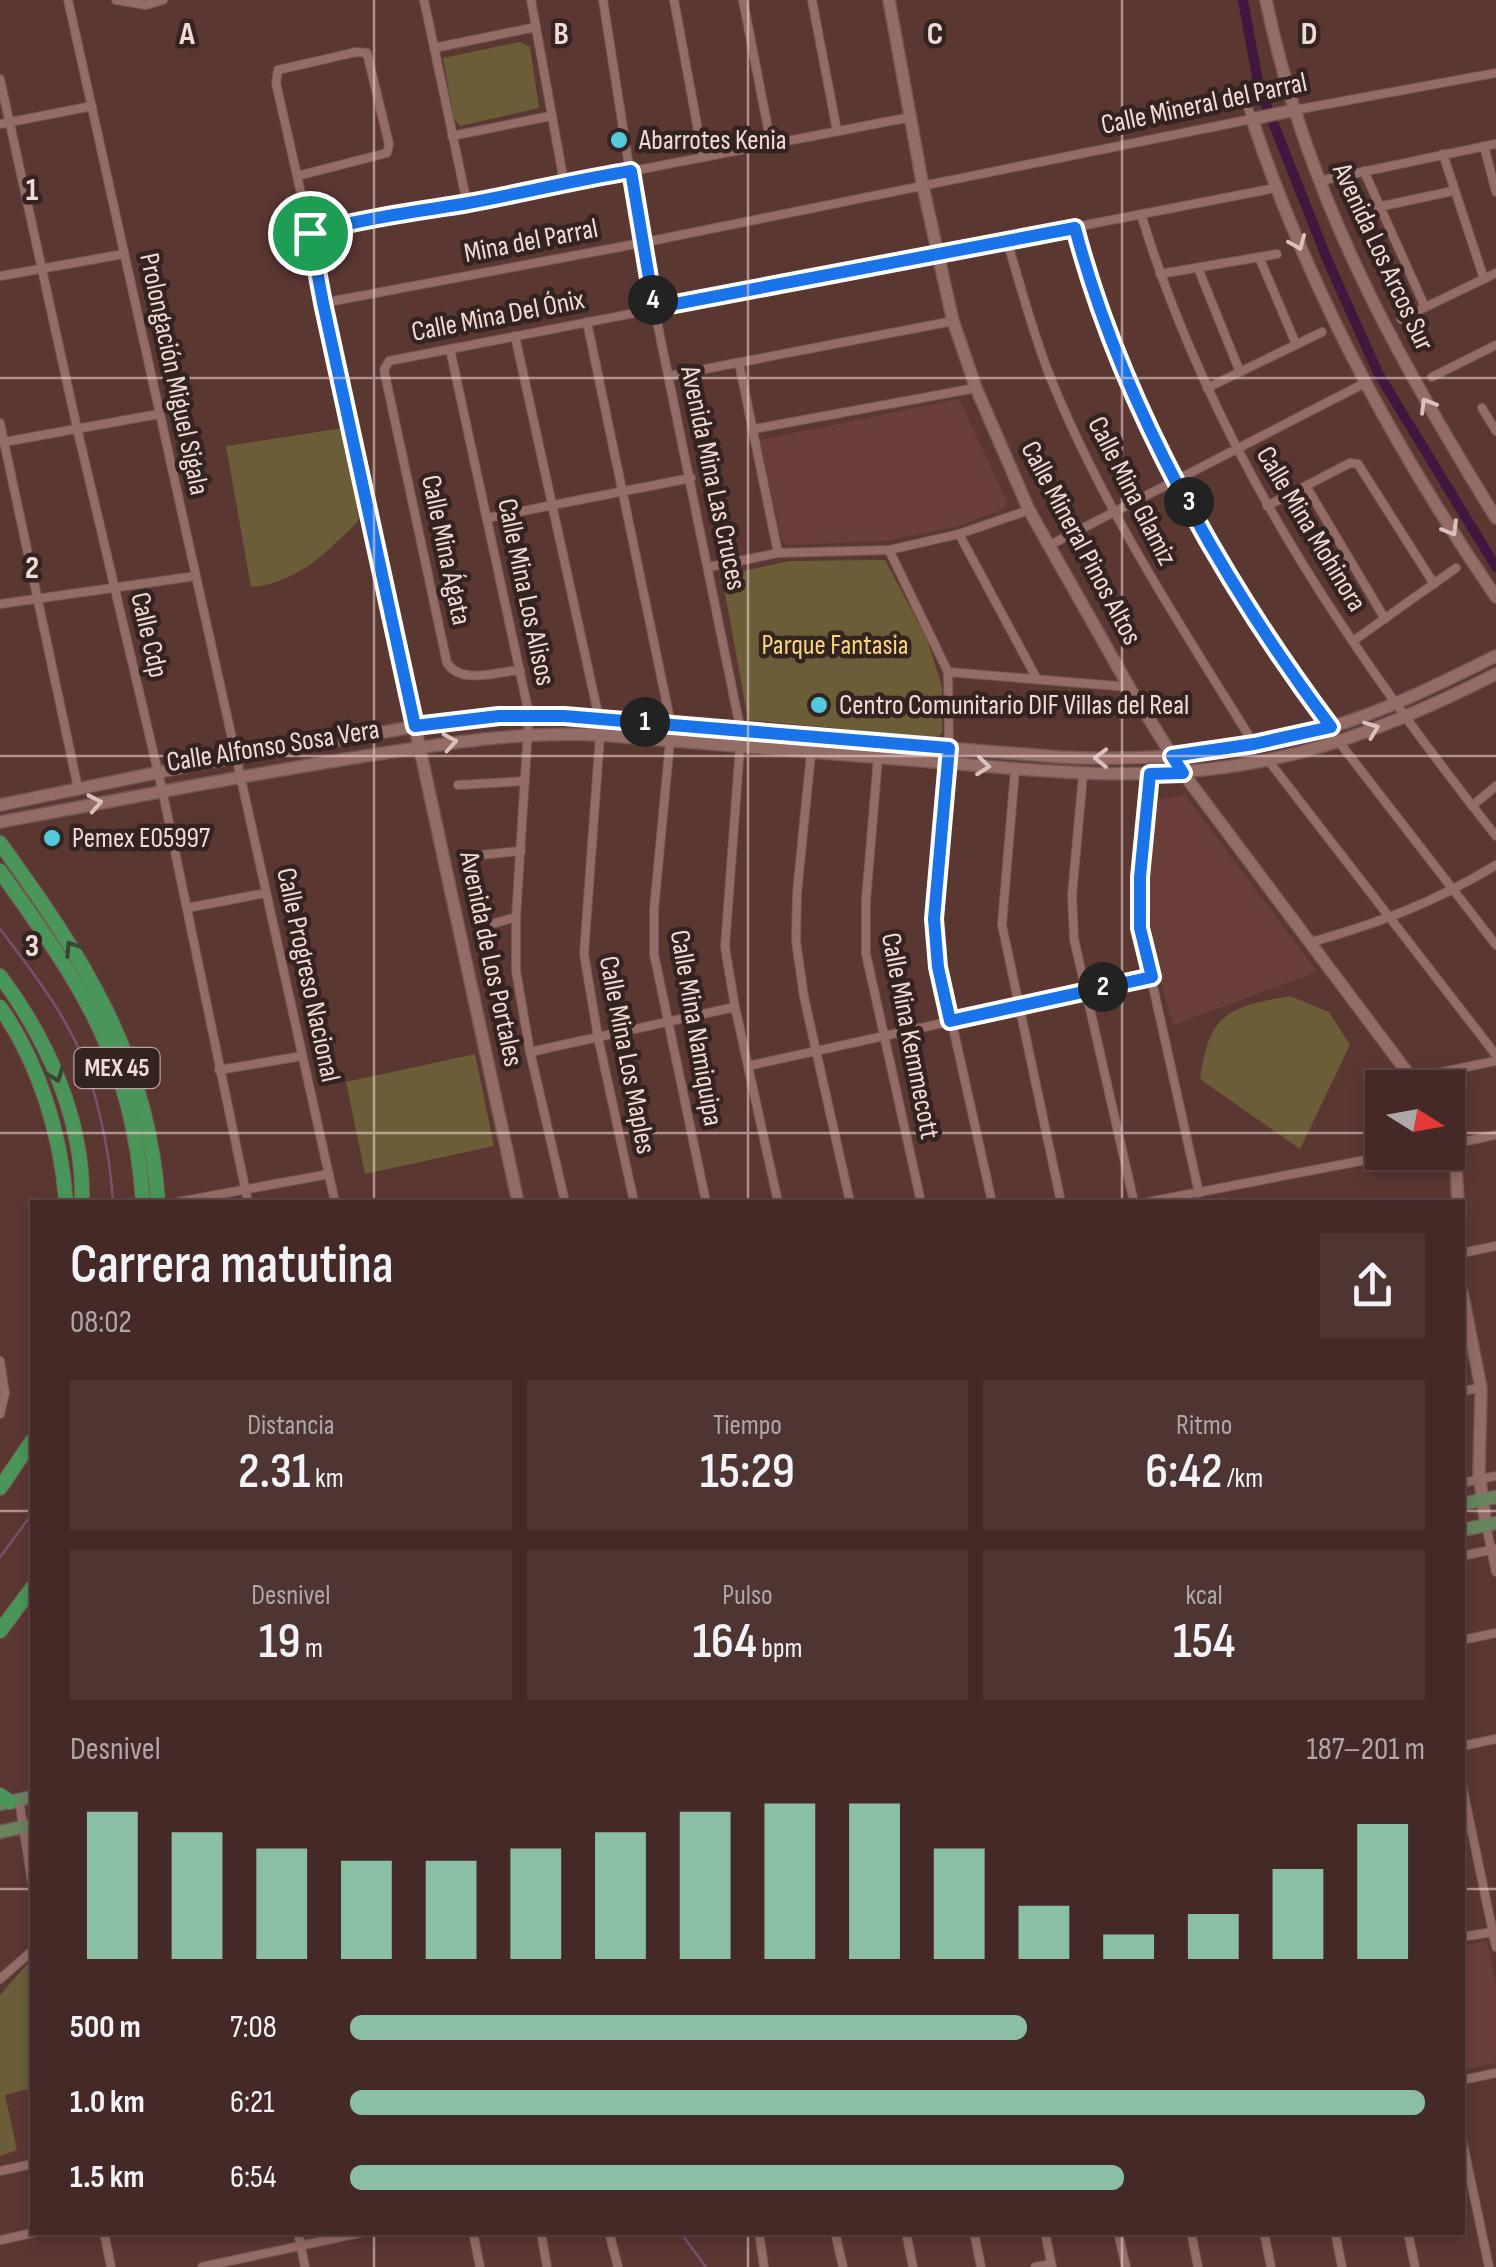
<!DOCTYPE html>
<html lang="es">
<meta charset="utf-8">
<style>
body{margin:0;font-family:"Sofia Sans Condensed",sans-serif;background:#4e3532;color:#f1f3f6;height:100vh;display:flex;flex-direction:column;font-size:38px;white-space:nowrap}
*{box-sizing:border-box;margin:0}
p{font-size:32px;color:#afa6a7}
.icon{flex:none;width:55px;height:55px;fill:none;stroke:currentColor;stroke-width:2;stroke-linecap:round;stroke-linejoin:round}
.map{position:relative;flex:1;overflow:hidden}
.panel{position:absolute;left:30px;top:1200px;width:1435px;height:1035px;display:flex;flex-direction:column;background:#442926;border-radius:0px;box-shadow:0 5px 15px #0003,0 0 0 2px #5c4543}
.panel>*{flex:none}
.needle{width:65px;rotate:101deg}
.buttons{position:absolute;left:1365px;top:1070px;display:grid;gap:20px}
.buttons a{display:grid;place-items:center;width:100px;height:100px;border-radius:0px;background:#442926;box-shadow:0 5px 15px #0003,0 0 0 2px #5c4543;font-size:50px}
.pin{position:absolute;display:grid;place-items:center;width:85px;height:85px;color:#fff;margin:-42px;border:5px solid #fff;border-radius:50%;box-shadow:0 2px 10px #0007}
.km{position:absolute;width:50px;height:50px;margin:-25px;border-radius:50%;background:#222;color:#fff;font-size:28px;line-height:50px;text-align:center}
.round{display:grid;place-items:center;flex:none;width:105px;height:105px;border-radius:0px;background:#4e3532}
.head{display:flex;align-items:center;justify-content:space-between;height:170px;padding:0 40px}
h1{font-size:55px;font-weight:600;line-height:75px}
.figures{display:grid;grid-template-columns:repeat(3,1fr);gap:15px;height:170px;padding:10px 40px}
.figures div{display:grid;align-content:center;border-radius:0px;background:#4e3532;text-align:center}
.figures b{font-size:50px;font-weight:600}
.figures small{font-size:28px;font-weight:400}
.figures p{font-size:28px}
.chart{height:280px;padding:20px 40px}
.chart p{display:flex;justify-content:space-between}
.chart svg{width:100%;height:180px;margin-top:10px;stroke:#8abfa5;stroke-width:6}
ul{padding:0 40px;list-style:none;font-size:32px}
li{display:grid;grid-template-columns:160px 120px 1fr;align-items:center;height:75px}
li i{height:25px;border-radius:12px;background:#8abfa5}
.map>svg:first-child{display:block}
.built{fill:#6a3f39}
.green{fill:#6b5d38}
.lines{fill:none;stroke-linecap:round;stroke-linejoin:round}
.stream{stroke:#75526d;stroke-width:2.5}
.canal{stroke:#40173f;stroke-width:10}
.street-casing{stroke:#755753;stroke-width:10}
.secondary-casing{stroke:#755753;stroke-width:14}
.primary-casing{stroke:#755753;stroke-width:15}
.highway-casing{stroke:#755753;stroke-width:16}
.street{stroke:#946c66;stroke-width:8}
.secondary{stroke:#946c66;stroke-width:11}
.primary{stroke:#68855f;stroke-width:12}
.highway{stroke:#4a965a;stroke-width:14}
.oneway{stroke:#dabfbb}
.oneway2{stroke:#3b4632}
.route-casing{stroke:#fff;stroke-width:20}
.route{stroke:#1a73e8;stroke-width:12}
.grid{fill:none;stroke:#f2dbd7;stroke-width:2.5;stroke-opacity:0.55}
.poi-dot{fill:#53cadc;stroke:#342421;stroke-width:4}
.labels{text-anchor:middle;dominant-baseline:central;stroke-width:9;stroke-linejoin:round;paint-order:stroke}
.shield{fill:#342421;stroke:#b9a4a0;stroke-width:2.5}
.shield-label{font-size:25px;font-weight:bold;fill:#f2dbd7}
.street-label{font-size:28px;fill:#f2dbd7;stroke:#342421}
.poi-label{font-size:28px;fill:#f2dbd7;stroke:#342421;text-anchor:start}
.park-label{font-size:28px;fill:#f9d67c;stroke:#342421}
.grid-label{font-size:32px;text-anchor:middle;font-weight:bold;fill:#f2dbd7;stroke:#342421;stroke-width:9;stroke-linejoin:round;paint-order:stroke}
</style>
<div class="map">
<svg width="1496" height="2267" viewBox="0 0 1496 2267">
<rect width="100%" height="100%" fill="#5b3732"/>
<g class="built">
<path d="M959 399 1007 501 1005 508 960 526 886 541 786 545 781 539 760 440Z"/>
<path d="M1185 795 1317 972 1173 1025 1153 953 1149 890 1156 800Z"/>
<path d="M1487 1941 1496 1984V2063L1463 2070V1946Z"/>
</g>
<g class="green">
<path d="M520 42 530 47 539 108 460 126 454 119 443 58Z"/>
<path d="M343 428 354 478 359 520C329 551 296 584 251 587L226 446Z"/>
<path d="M885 560 927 639 942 687V733L937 738 748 720 722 576 789 561Z"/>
<path d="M1290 996 1329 1012 1350 1045 1300 1149 1200 1079C1209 1013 1228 1007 1290 996Z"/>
<path d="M475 1054 494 1146 365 1174 346 1082Z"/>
<path d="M32 1959V2088L5 2095 17 2150 0 2156V1995Z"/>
</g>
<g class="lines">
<g class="stream">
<path d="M0 929C24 961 51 995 70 1031 95 1076 110 1152 113 1202"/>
<path d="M0 1557 32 1514"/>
<path d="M680 2232 706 2267"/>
</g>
<path class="canal" d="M1243 0 1259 87 1327 259 1378 373 1496 567"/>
<g class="street-casing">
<g id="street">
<path d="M68 0 335 1202"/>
<path d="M116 0 146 5 163 0"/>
<path d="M424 0 467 203"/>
<path d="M531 0 564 182"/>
<path d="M603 0 641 243 741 732"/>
<path d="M674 0 703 157"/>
<path d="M743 0 771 144"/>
<path d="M812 0 837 131"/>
<path d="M434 48 536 27"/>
<path d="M0 79 77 428 162 789 248 1202"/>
<path d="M1295 110 1496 73"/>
<path d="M0 124 92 106"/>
<path d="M452 136 551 116"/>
<path d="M1484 146 1496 192"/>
<path d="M1443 154 1484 279"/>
<path d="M1364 171 1425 307"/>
<path d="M297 176 387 153 389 144 367 53 356 52 278 70 276 83 310 233"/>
<path d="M1319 181 1496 144"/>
<path d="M1378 207 1453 191"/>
<path d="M1141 214C1211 445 1347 648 1496 836"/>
<path d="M1075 228C1120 403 1223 583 1331 727"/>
<path d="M1007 241C1021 287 1033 334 1051 379 1103 508 1181 626 1254 744"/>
<path d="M1259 257 1296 344"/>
<path d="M1198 268 1240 372"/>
<path d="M1160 274 1277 254"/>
<path d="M0 276 124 254"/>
<path d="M323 303 641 243 1252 119 1243 93"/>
<path d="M1401 319 1496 273"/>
<path d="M587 322 671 724"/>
<path d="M515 336 599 718"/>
<path d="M450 349 529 714 516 917V971L530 1052 565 1202"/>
<path d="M739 363 778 553"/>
<path d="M669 376 953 321"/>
<path d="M1432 377 1496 345"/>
<path d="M1207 388 1322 332"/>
<path d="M1482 408 1496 431"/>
<path d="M0 423 78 788"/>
<path d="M754 429 976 388"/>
<path d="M4 442 159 414"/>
<path d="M1306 486 1385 619"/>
<path d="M1267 506 1350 463 1358 464 1434 584"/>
<path d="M487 518 691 478"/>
<path d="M959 534 1037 679"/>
<path d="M1048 546 1363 384"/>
<path d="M889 550 948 672 949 748 934 942 992 1202"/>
<path d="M709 567 778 553 889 550 959 534 1029 510"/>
<path d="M0 604 196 576"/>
<path d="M1353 641 1456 568"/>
<path d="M520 670C497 672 461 685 447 663L384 370 389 361 1275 188"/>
<path d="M948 672 1129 687"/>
<path d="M415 726 310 233 397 213 467 203 911 117"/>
<path d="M600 735 584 954 598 1037 634 1202"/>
<path d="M670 741 654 910V954L706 1202"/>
<path d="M1339 742 1496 945"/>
<path d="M740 746 725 947 735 1007 778 1202"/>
<path d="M811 753 797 893 796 941 804 997 850 1202"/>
<path d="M878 758 866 900V954L921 1202"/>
<path d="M1268 760 1496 1055"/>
<path d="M1015 770 1002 925 1061 1202"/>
<path d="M1083 775 1072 895 1074 939 1134 1202"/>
<path d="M1150 775 1139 877 1140 928 1199 1193"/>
<path d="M458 785 525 781"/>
<path d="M1472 806 1496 786"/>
<path d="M470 856 521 851"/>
<path d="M187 908 266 893"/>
<path d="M485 926 516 917"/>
<path d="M1312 942C1381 922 1434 903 1496 865"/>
<path d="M530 1052 735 1007"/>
<path d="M748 1066 1152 977"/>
<path d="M219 1070 302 1056"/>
<path d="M1413 1078 1496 1061"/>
<path d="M1448 1145 1496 1135"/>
<path d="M178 1202 329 1174"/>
<path d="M1148 1202 1407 1152"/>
<path d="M1462 1253 1496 1246"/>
<path d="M0 1361 5 1393 0 1414"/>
<path d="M1462 1391 1481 1388"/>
<path d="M1462 1483 1496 1476"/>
<path d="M1486 1525 1496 1572"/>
<path d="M1462 1556 1496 1549"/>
<path d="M1462 1640 1496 1633"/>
<path d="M1462 1746 1496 1739"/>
<path d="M1462 1785 1496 1947"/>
<path d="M19 1800 32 1882"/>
<path d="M1462 1937 1492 1932"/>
<path d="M0 1979 32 1951"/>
<path d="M1462 2080 1496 2073"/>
<path d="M1462 2139 1489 2267"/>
<path d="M0 2171 32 2164"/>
<path d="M104 2232 111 2267"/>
<path d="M298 2232 305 2267"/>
<path d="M473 2232 480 2267"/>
<path d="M541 2232 547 2267"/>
<path d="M609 2232 618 2267"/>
<path d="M759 2232 764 2267"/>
<path d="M835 2232 843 2267"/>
<path d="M906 2232 913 2267"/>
<path d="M974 2232 981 2267"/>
<path d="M1045 2232 1052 2267"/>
<path d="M1118 2232 1126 2267"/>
<path d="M1191 2232 1198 2267"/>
<path d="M1264 2232 1271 2267"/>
<path d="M1335 2232 1342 2267"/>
<path d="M1408 2232 1415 2267"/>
<path d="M0 2240 37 2232"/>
<path d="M202 2267 364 2232"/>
<path d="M1035 2267 1051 2264"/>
</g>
</g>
<g class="secondary-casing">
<g id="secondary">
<path d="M889 0 923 187 953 321 976 388 1029 510 1129 687 1183 773 1419 1088"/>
<path d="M1266 0C1305 191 1394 354 1496 518"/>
<path d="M1295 110 1252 119C1309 291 1393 447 1496 597"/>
<path d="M415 726 518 1202"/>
<path d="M0 805 194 765 447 721 529 714 1059 757C1151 762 1246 752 1334 726 1390 709 1443 682 1496 656"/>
<path d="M0 822C120 800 238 776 359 757 440 744 517 731 600 735 716 745 831 753 947 763 1043 771 1137 781 1233 766 1326 753 1413 716 1496 674"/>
<path d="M1448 1136 1456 1166 1458 1202"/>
<path d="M1462 1292 1481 1388 1479 1473 1486 1525"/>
</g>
</g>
<g class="primary-casing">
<g id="primary">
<path d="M1462 1504 1496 1497"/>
<path d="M1462 1530 1496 1523"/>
<path d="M0 1804 32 1797"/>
<path d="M0 1832 32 1825"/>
</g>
</g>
<g class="highway-casing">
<g id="highway">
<path d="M0 843C83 958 148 1056 158 1202"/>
<path d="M0 871C81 984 133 1059 143 1202"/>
<path d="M0 976C48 1040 84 1121 82 1202"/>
<path d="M0 1007C39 1063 61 1134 66 1202"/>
<path d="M0 1488 32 1441"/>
<path d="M0 1631 32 1588"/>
<path d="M0 1795 10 1802"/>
</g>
</g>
<use href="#street" class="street"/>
<use href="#secondary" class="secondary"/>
<use href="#primary" class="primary"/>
<use href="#highway" class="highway"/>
</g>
<defs><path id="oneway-chevron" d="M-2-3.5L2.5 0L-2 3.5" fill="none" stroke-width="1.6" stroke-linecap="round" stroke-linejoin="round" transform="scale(2.5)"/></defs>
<g class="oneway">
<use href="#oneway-chevron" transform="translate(1298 243) rotate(67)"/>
<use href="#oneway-chevron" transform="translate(1427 405) rotate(-121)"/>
<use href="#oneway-chevron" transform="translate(1451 529) rotate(59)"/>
<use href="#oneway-chevron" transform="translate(1372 729) rotate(-21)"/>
<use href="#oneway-chevron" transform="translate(450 742) rotate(-10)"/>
<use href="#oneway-chevron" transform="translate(1101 758) rotate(-179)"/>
<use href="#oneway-chevron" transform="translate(983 766) rotate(6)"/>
<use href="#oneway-chevron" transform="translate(95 803) rotate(-11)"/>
</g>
<g class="oneway2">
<use href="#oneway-chevron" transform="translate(72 948) rotate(-123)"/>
<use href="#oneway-chevron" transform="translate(56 1075) rotate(69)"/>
</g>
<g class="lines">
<g class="route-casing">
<path id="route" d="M631 171 654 308 1075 228C1121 403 1223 583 1331 727L1254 744 1172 756 1183 773 1150 774 1140 877V928L1152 977 950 1021 938 967 934 919 949 748 564 716H499L415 726 323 303 310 233C361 219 412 212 463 204 519 194 575 180 631 171Z"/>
</g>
<use href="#route" class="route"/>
</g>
<path class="grid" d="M374 0V1202M748 0V1202M1122 0V1202M0 378H1496M0 756H1496M0 1133H1382M1448 1133H1496M0 1511H32M1462 1511H1496M0 1889H32M1462 1889H1496M374 2232V2267M748 2232V2267M1122 2232V2267"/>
<g class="poi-dot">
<circle cx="619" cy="140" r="10"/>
<circle cx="819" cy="705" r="10"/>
<circle cx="52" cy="838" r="10"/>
</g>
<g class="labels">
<rect class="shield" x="74.5" y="1048" width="85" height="40" rx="8"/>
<g class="shield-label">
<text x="117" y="1068">MEX 45</text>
</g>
<g class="street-label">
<text transform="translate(1204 104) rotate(-12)">Calle Mineral del Parral</text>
<text transform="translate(531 241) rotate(-11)">Mina del Parral</text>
<text transform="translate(1383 257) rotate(65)">Avenida Los Arcos Sur</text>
<text transform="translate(498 316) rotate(-11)">Calle Mina Del Ónix</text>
<text transform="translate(174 374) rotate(78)">Prolongación Miguel Sigala</text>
<text transform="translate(713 478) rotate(78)">Avenida Mina Las Cruces</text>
<text transform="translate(1132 491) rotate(63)">Calle Mina Glamiz</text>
<text transform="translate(1311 529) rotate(59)">Calle Mina Mohinora</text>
<text transform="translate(1081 543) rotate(62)">Calle Mineral Pinos Altos</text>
<text transform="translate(446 550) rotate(78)">Calle Mina Ágata</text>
<text transform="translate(526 592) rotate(78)">Calle Mina Los Alisos</text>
<text transform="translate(149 635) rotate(77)">Calle Cdp</text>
<text transform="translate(273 746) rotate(-9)">Calle Alfonso Sosa Vera</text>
<text transform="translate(491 959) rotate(78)">Avenida de Los Portales</text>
<text transform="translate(308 975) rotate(78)">Calle Progreso Nacional</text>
<text transform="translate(696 1028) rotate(80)">Calle Mina Namiquipa</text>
<text transform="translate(910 1036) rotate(79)">Calle Mina Kemmecott</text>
<text transform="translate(627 1055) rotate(79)">Calle Mina Los Maples</text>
</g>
<g class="poi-label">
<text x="639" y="140">Abarrotes Kenia</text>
<text x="839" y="705">Centro Comunitario DIF Villas del Real</text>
<text x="72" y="838">Pemex E05997</text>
</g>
<g class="park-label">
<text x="835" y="645">Parque Fantasia</text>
</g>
</g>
<g class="grid-label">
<text x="187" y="44">A</text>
<text x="561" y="44">B</text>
<text x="935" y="44">C</text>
<text x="1309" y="44">D</text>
<text x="32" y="200">1</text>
<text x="32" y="578">2</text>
<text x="32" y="956">3</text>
</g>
</svg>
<div class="buttons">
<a><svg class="needle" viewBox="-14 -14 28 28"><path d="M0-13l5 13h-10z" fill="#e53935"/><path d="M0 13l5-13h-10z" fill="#afa6a7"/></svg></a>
</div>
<div class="pin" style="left:310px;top:233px;background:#1e9e55"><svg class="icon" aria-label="arrive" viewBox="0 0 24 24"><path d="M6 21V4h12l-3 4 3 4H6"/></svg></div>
<b class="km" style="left:645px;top:722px">1</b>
<b class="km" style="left:1103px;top:987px">2</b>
<b class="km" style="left:1189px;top:502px">3</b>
<b class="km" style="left:653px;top:300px">4</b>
<section class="panel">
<div class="head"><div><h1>Carrera matutina</h1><p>08:02</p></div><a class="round"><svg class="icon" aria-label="share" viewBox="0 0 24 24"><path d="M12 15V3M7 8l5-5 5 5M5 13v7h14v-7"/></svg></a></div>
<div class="figures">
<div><p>Distancia</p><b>2.31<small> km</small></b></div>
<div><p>Tiempo</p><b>15:29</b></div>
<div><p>Ritmo</p><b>6:42<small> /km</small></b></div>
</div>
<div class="figures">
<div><p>Desnivel</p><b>19<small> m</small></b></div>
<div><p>Pulso</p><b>164<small> bpm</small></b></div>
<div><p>kcal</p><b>154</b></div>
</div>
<div class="chart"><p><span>Desnivel</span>187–201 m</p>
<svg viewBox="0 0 160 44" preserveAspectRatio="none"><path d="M5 44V8M15 44V13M25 44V17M35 44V20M45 44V20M55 44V17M65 44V13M75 44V8M85 44V6M95 44V6M105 44V17M115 44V31M125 44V38M135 44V33M145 44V22M155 44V11"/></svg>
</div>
<ul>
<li><b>500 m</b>7:08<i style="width:63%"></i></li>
<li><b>1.0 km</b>6:21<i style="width:100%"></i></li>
<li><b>1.5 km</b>6:54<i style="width:72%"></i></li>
</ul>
</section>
</div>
